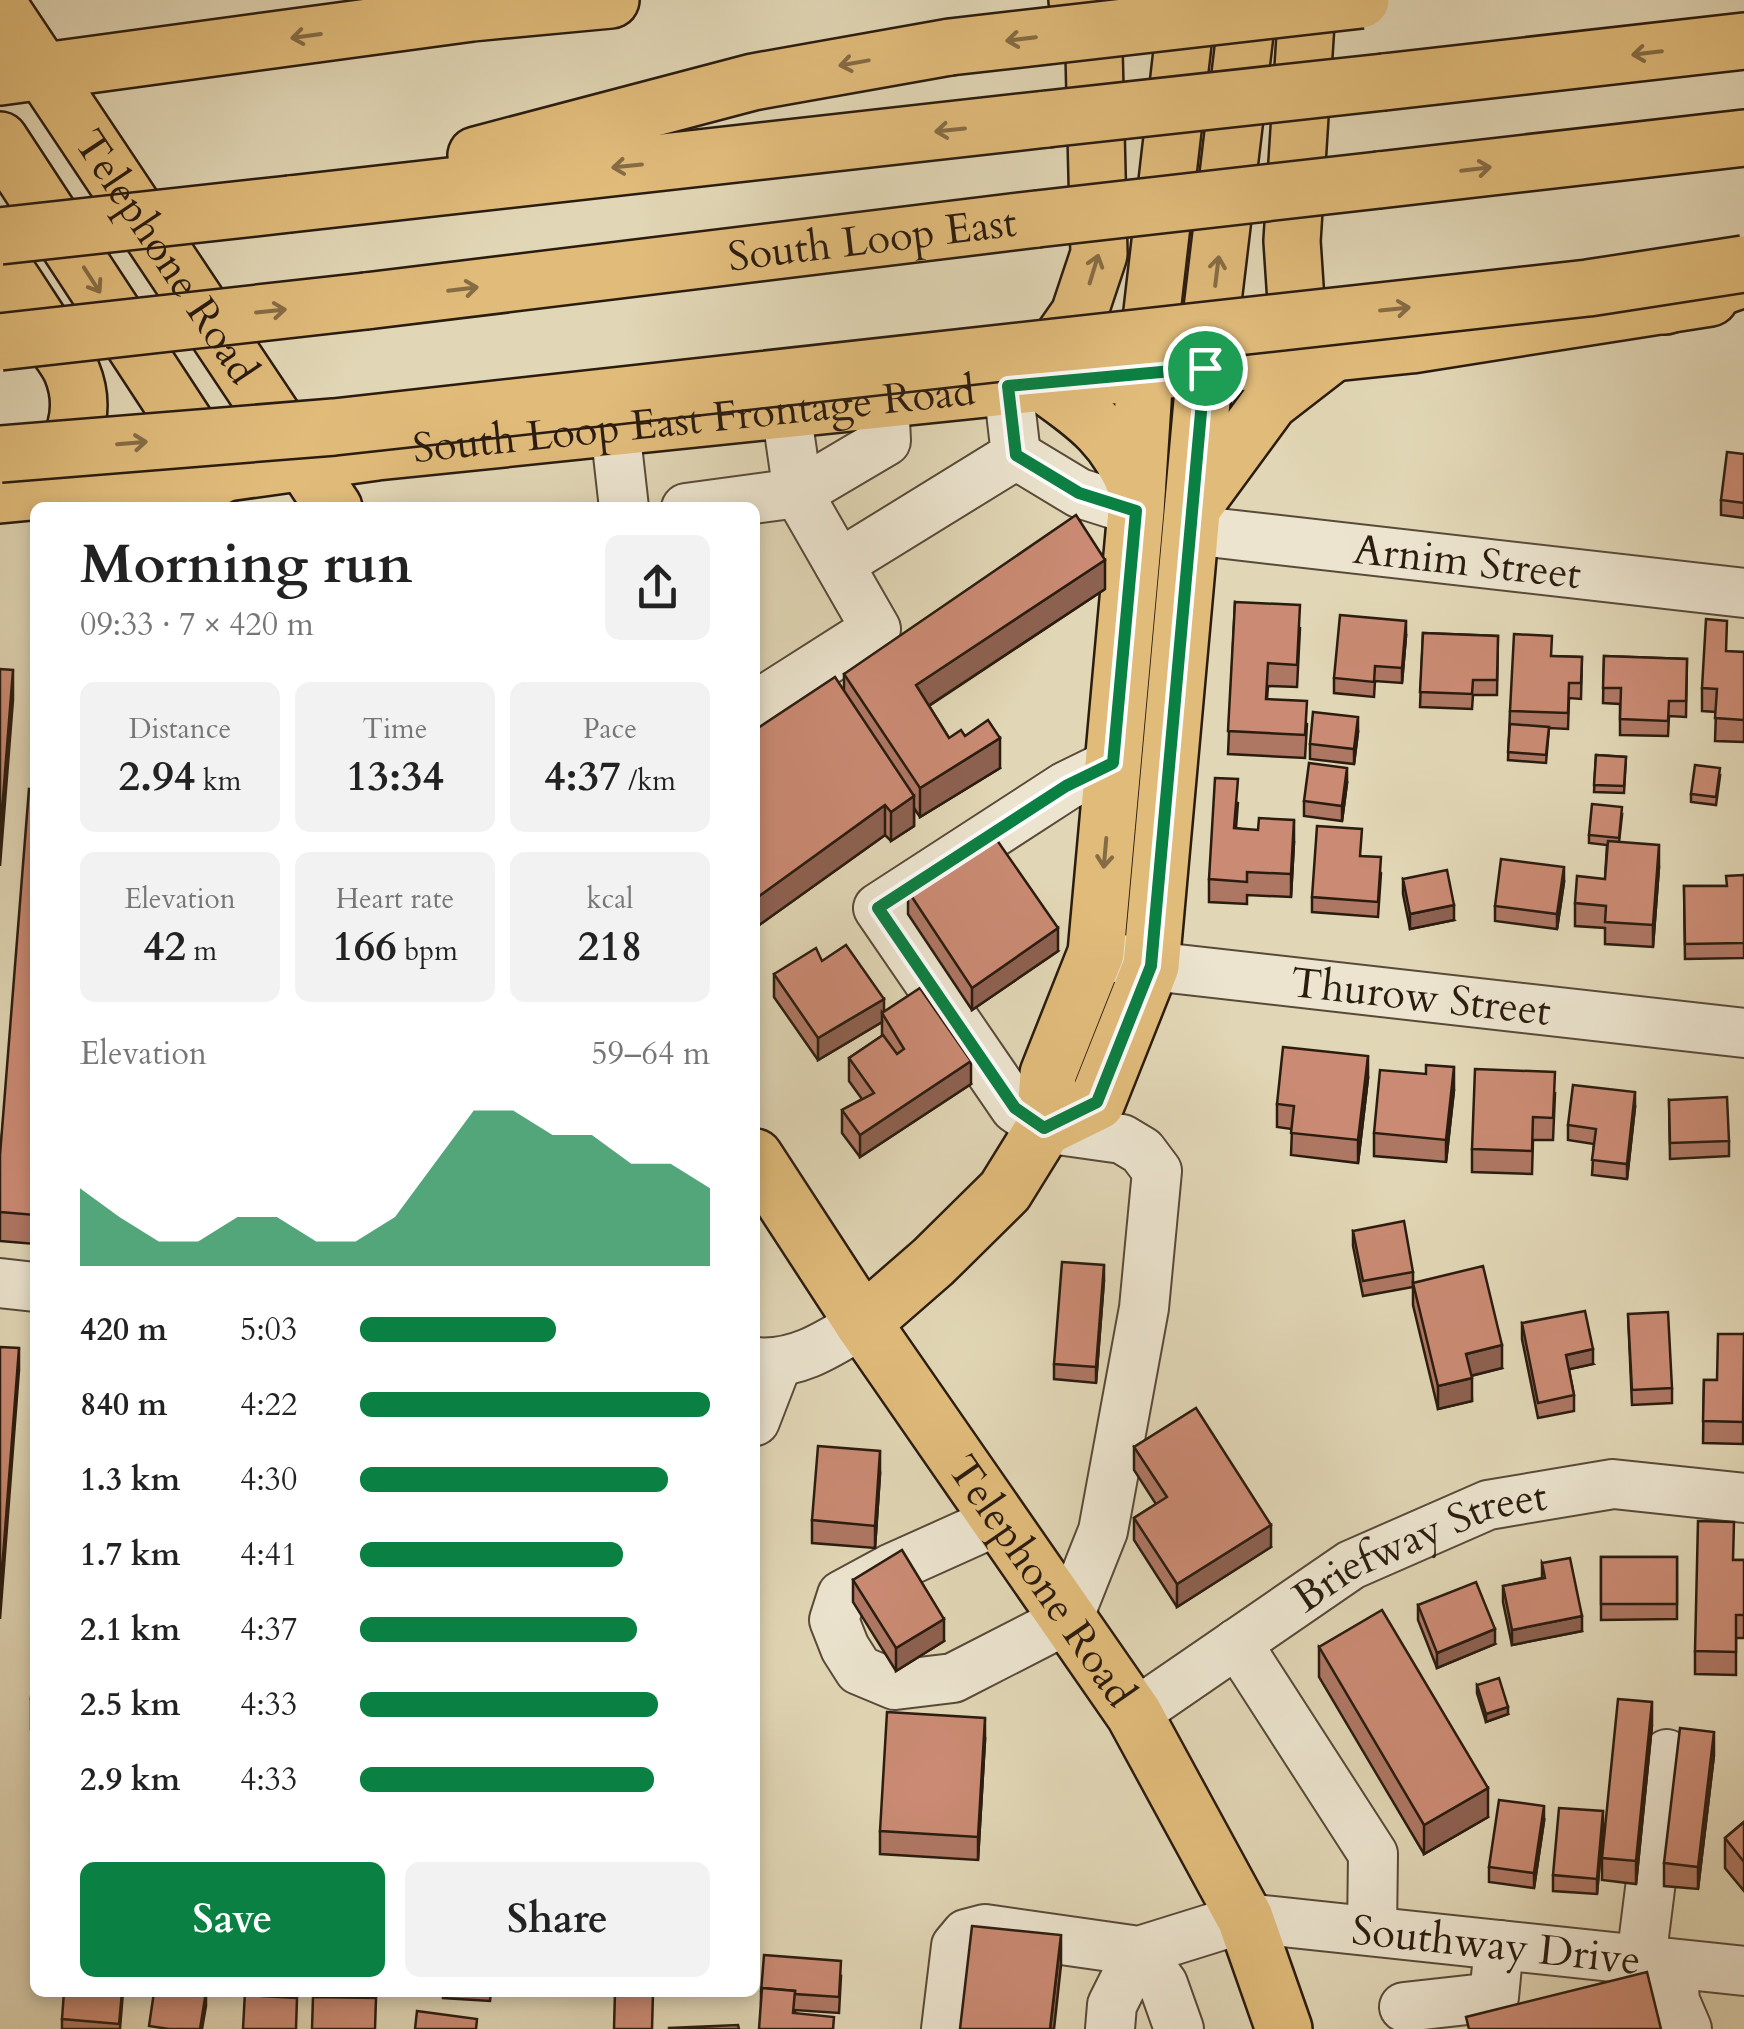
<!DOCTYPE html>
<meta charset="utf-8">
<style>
body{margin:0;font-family:Cardo,serif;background:#f2f2f2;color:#222;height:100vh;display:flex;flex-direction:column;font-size:38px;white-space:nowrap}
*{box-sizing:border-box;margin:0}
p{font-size:32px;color:#767676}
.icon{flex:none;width:55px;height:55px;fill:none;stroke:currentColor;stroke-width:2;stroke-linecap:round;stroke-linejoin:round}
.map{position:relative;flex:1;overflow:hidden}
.side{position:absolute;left:30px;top:502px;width:730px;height:1495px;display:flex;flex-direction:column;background:#fff;border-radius:15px;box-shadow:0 5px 15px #0003}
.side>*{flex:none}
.pin{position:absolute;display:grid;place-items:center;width:85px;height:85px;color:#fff;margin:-42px;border:5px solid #fff;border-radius:50%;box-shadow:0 2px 10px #0007}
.round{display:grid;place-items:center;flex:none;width:105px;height:105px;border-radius:15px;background:#f2f2f2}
.summary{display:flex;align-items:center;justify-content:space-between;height:170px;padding:0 50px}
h1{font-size:55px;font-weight:800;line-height:75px}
.metrics{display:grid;grid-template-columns:repeat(3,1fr);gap:15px;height:170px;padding:10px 50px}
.metrics div{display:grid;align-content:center;border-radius:15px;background:#f2f2f2;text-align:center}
.metrics b{font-size:42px;font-weight:800}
.metrics small{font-size:28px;font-weight:400}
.metrics p{font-size:28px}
.chart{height:280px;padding:20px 50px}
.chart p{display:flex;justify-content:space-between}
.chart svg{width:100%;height:180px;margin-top:10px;fill:#0b8043;opacity:.7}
.primary-button{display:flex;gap:20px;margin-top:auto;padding:20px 50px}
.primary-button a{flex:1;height:115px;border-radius:15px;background:#0b8043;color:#fff;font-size:40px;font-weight:800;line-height:115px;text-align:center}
.primary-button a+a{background:#f2f2f2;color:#222}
ul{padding:0 50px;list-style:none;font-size:32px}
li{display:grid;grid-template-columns:160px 120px 1fr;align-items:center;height:75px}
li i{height:25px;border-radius:12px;background:#0b8043}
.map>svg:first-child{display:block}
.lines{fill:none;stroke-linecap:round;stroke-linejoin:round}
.minor-casing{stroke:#584a39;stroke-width:52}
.major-casing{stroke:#2b1c10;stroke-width:60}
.highway-casing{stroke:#2b1c10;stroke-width:60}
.minor{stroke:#ece4cf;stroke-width:48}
.major{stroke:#e0bb7a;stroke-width:55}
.highway{stroke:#e0bb7a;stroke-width:55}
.highway-bridge-casing{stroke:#2b1c10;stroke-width:60;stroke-linecap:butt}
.highway-bridge{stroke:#e0bb7a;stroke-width:55}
.wall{fill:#ae7763;stroke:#2b1c10;stroke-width:2.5}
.shaded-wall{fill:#8d6150;stroke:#2b1c10;stroke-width:2.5}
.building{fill:#ca8a73;stroke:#2b1c10;stroke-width:2.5}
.oneway{stroke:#866c45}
.route-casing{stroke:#fff;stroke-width:20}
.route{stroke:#0b8043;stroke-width:12}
.labels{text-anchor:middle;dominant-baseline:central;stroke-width:9;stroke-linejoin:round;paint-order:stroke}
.street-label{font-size:42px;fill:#2b1c10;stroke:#ece4cf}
</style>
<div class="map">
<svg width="1744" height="2029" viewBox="0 0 1744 2029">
<rect width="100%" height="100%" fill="#e1d6b5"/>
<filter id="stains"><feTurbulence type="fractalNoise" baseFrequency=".002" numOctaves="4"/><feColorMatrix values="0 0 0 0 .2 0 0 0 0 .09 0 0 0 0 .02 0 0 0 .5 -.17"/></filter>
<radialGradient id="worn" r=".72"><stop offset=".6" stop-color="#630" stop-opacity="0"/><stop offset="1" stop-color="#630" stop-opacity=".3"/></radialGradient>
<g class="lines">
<g class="minor-casing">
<g id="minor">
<path d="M615 428 624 508"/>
<path d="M1016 455 1079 493 1136 511"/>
<path d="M686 508 798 493 886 441 884 399"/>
<path id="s1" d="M1191 530 1744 593"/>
<path d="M839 564 1016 455 1008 386"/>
<path d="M755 706 876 629 798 493 786 410"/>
<path id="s2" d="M1096 953 1151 966 1744 1033"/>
<path d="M0 1283 35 1287"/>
<path d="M755 1362C796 1366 829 1344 863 1323"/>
<path d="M755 1421 777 1364"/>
<path d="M999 1520 890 1569 842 1595 834 1620 845 1648 859 1670 895 1685 953 1678 1068 1619 1103 1531 1144 1308 1157 1171 1142 1151 1122 1139 1044 1128 1015 1108 878 908 1066 786 1113 763"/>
<path d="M1237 1643 1373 1854 1372 1931"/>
<path id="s3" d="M1134 1714 1351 1565 1488 1505 1613 1484 1744 1498"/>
<path d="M1641 1960 1667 1754"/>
<path d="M1672 1964 1675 2001 1687 2029"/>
<path d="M1404 2007 1494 1997 1499 1945"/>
<path id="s4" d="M946 2029 956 1946 966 1934 985 1929 1139 1951 1245 1918 1744 1971"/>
<path d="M1110 2029 1112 2005 1139 1951 1163 1984 1179 2029"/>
</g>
</g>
<g class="major-casing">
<g id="major">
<path id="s5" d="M0 7 334 508"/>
<path d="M0 77 472 13 611 0"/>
<path d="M0 140 220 476"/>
<path d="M0 262C16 285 31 309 47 333 55 346 67 359 72 372 90 416 70 454 39 483"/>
<path d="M1035 377 1079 314 1099 254 1094 52 1077 0"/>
<path d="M1040 382C1086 415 1117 435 1137 490"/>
<path id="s6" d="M0 495 219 474 377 452 1411 345 1710 298"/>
<path d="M1193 507 1270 402 1332 354 1296 301 1292 241 1306 22 1317 0"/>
<path d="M1044 1128 1097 1102 1151 966 1205 368 1249 0"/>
<path id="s7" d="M755 1157 863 1323 1134 1714 1245 1918 1284 2029"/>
<path d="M863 1323 933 1262 1005 1191 1044 1128 1048 1074 1096 953 1136 511 1145 372 1188 0"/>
</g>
</g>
<g class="highway-casing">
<g id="highway">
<path d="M1384 82 1744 41"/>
<path d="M476 155 753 82 950 47"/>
<path d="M1379 180 1744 138"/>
<path d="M290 204 1047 119"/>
<path id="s8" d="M366 301 1037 219"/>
<path d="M1665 306 1744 279"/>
</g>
</g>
<use href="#minor" class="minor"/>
<use href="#major" class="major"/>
<use href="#highway" class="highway"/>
<g class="highway-bridge-casing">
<g id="highway-bridge">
<path d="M950 47 1361 0"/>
<path d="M1047 119 1384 82"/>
<path d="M1037 219 1379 180"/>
<path d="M0 236 290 204"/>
<path d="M0 342 366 301"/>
<path d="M0 454 334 427 1588 288 1744 264"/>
</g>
</g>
<use href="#highway-bridge" class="highway-bridge"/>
</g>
<g class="wall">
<path d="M1744 454V518L1721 515V500Z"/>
<path d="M1105 589 929 706 949 738 965 736 1000 768 920 817 914 808V826L891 841 885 835 755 928V730L844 689V674Z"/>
<path d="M1235 602 1300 628 1297 687 1268 686 1267 699 1307 724 1305 758 1228 754Z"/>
<path d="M1423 633 1498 636 1497 695H1473L1472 709 1420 707Z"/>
<path d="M1406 636 1402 683 1375 681 1374 697 1334 693V678Z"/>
<path d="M1727 652H1744V742L1715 741 1716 712 1702 711V688Z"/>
<path d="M1552 656 1582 657 1581 699 1569 698 1568 729 1549 728 1546 763 1508 760 1510 711Z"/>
<path d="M1604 656 1687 659 1686 717 1669 716 1668 736 1620 735V704L1603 703Z"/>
<path d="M1358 732 1354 764 1310 759V744Z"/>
<path d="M1596 755 1626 757 1624 793 1594 792Z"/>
<path d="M1720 776 1716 805 1691 802V794Z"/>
<path d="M1347 783 1342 821 1304 816V801Z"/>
<path d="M35 790V1244L0 1241V1155Z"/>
<path d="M1238 802 1236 828 1294 842 1291 897 1247 895V904L1209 902V879Z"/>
<path d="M1622 815 1619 842 1659 867 1653 947 1605 944V928L1575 926V903L1605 879 1607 845 1589 843V835Z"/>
<path d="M1361 856 1381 873 1378 917 1312 912V897Z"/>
<path d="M1744 875V958L1685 959 1684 886H1727Z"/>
<path d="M1403 879 1454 920 1410 929 1403 894Z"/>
<path d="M1564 882 1557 929 1495 921V906Z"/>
<path d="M908 891 1058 951 972 1010 908 914Z"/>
<path d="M822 961 971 1084 860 1157 842 1133V1110L862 1099 849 1081V1058L882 1036V1022L818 1060 774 997V974Z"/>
<path d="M1426 1074 1454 1090 1446 1162 1374 1156V1133Z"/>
<path d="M1368 1078 1358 1163 1291 1155 1292 1129 1277 1127V1104Z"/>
<path d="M1555 1094 1553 1140H1533L1532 1174 1472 1172V1149Z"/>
<path d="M1669 1100 1729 1141V1156L1670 1159Z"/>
<path d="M1635 1107 1627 1179 1592 1175 1594 1144 1568 1140V1125Z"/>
<path d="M1353 1231 1413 1272V1287L1363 1296 1353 1246Z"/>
<path d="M1104 1280 1096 1383 1054 1379V1364Z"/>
<path d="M1413 1283 1502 1368 1471 1376 1472 1401 1438 1409 1413 1305Z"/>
<path d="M1628 1314 1672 1388V1403L1632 1405Z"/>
<path d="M1522 1323 1593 1364 1569 1369 1574 1395V1411L1538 1418 1522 1339Z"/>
<path d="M1744 1334 1743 1444 1703 1443 1704 1380H1717Z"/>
<path d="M1134 1447 1271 1547 1177 1607 1134 1540V1518L1156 1504 1134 1470Z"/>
<path d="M880 1474 875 1548 812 1543V1520Z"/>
<path d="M1601 1557H1677V1619L1601 1620Z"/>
<path d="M1734 1560H1744V1638H1736V1675L1695 1674V1651Z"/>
<path d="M1542 1563 1582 1631 1512 1645 1503 1602V1586L1542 1578Z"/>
<path d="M853 1580 944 1641 896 1671 853 1602Z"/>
<path d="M1418 1605 1495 1644 1437 1668 1418 1620Z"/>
<path d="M35 1624V1729H31V1699Z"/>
<path d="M1319 1647 1488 1817 1424 1854 1319 1677Z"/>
<path d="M1477 1685 1508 1714 1486 1722 1477 1693Z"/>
<path d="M1652 1725 1636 1884 1602 1880V1858Z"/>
<path d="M985 1740 978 1860 880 1854V1831Z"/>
<path d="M1714 1755 1698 1889 1664 1886V1863Z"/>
<path d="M1544 1821 1534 1888 1489 1882V1867Z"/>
<path d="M1744 1822V1891L1725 1868V1838Z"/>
<path d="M1603 1826 1597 1894 1553 1891V1875Z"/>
<path d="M841 1976 839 2013 795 2010V2013L834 2029 761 2004V1992Z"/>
<path d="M123 1992 120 2029H62V2019Z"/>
<path d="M443 1992H491L490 2001 443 1998Z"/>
</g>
<g class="shaded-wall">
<path d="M1105 560V589L916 714V685Z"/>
<path d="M1406 621V636L1402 683V668Z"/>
<path d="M13 670V700L0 866V836Z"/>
<path d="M1358 717V732L1354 764V749Z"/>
<path d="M1000 738V768L920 817V788Z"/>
<path d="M1347 768V783L1342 821V806Z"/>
<path d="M914 796V826L891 841V812Z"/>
<path d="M885 805V835L755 928V899Z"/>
<path d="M1294 820V842L1291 897V874Z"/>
<path d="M1659 845V867L1653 947V925Z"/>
<path d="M1564 867V882L1557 929V914Z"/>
<path d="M1454 905V920L1410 929V914Z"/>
<path d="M1058 928V951L972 1010V988Z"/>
<path d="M884 999V1016L882 1013V1022L818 1060V1038Z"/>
<path d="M1368 1056V1078L1358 1163V1140Z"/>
<path d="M971 1061V1084L860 1157V1135Z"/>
<path d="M1454 1067V1090L1446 1162V1140Z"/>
<path d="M1635 1092V1107L1627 1179V1164Z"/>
<path d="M1104 1265V1280L1096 1383V1367Z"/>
<path d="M1502 1345V1368L1466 1377V1354Z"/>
<path d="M19 1348V1370L0 1619V1596Z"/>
<path d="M1593 1349V1364L1566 1370V1355Z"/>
<path d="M1472 1378V1401L1438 1409V1386Z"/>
<path d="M880 1451V1474L875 1548V1526Z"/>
<path d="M1271 1525V1547L1177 1607V1584Z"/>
<path d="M1582 1616V1631L1512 1645V1630Z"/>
<path d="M944 1619V1641L896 1671V1648Z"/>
<path d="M1495 1629V1644L1437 1668V1653Z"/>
<path d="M1652 1702V1725L1636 1884V1861Z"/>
<path d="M1508 1707V1714L1486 1722V1714Z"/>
<path d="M985 1718V1740L978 1860V1837Z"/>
<path d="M1714 1732V1755L1698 1889V1867Z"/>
<path d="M1488 1788V1817L1424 1854V1825Z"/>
<path d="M1544 1806V1821L1534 1888V1873Z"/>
<path d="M1603 1811V1826L1597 1894V1879Z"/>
<path d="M1061 1935V1965L1054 2029H1050Z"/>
<path d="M206 1992V2006L202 2029H200Z"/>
</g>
<g class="building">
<path d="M1727 452 1744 454V503L1721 500Z"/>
<path d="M1076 515 1105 560 916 685 949 738 961 730 965 736 988 720 1000 738 920 788 844 674Z"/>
<path d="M1235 602 1300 605 1297 665 1268 663 1266 699 1307 701 1305 735 1228 731Z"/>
<path d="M1340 615 1406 621 1402 668 1375 666 1374 682 1334 678Z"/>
<path d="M1706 619 1727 621 1726 651 1744 652V720L1715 718 1717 689 1702 688Z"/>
<path d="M1423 633 1498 636 1497 680H1473L1472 694 1420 692Z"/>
<path d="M1514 634 1552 636 1551 656 1582 657 1581 683H1569L1568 713 1510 711Z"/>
<path d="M1604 656 1687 659 1686 701H1669L1668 721 1620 719 1621 688H1603Z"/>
<path d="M0 669 13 670 0 836Z"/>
<path d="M835 677 914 796 891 812 885 805 755 899V730Z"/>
<path d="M1313 712 1358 717 1354 749 1310 744Z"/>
<path d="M1510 724 1549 727 1546 755 1508 752Z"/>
<path d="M1596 755 1626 757 1624 786 1594 785Z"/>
<path d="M1309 763 1347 768 1342 806 1304 801Z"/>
<path d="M1695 765 1720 768 1716 797 1691 794Z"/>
<path d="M1215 778 1238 779 1234 828 1258 830 1259 818 1294 820 1291 874 1247 872V882L1209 879Z"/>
<path d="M29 789 35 790V1215L0 1212V1155Z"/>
<path d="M1592 804 1622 807 1619 838 1589 835Z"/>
<path d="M1317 826 1362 829 1360 856 1381 857 1378 902 1312 897Z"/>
<path d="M992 833 1058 928 972 988 908 891Z"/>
<path d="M1608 841 1659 845 1653 925 1605 922 1606 906 1575 903 1577 876 1605 879Z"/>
<path d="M1501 859 1564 867 1557 914 1495 906Z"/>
<path d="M1447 870 1454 905 1410 914 1403 879Z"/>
<path d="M1744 875V943L1685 944 1684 886H1727L1726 876Z"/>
<path d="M846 945 884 999 818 1038 774 974 816 948 822 961Z"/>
<path d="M920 988 971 1061 860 1135 842 1110 874 1093 849 1058 883 1035 897 1054 904 1049 882 1013Z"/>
<path d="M1283 1047 1368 1056 1358 1140 1291 1133 1294 1106 1277 1104Z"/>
<path d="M1426 1065 1454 1067 1446 1140 1374 1133 1380 1070 1426 1074Z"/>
<path d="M1475 1069 1555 1072 1553 1118 1533 1117 1532 1151 1472 1149Z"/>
<path d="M1573 1085 1635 1092 1627 1164 1592 1160 1596 1129 1568 1125Z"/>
<path d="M1727 1097 1729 1141 1670 1143 1669 1100Z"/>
<path d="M1404 1221 1413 1272 1363 1281 1353 1231Z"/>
<path d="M1062 1262 1104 1265 1096 1367 1054 1364Z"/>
<path d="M1483 1266 1502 1345 1466 1354 1472 1378 1438 1386 1413 1283Z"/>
<path d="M1585 1311 1593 1349 1566 1355 1574 1395 1538 1403 1522 1323Z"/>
<path d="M1668 1312 1672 1388 1632 1390 1628 1314Z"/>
<path d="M1718 1334H1744L1743 1422 1703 1421 1704 1380H1717Z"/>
<path d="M0 1347 19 1348 0 1596Z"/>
<path d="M1196 1408 1271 1525 1177 1584 1134 1518 1167 1497 1134 1447Z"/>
<path d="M818 1446 880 1451 875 1526 812 1520Z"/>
<path d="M1698 1521 1734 1522 1733 1560H1744V1615H1736V1652L1695 1651Z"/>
<path d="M902 1550 944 1619 896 1648 853 1580Z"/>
<rect x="1601" y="1557" width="76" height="47"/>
<path d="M1570 1558 1582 1616 1512 1630 1503 1586 1545 1578 1542 1563Z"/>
<path d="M1476 1582 1495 1629 1437 1653 1418 1605Z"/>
<path d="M1382 1610 1488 1788 1424 1825 1319 1647Z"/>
<path d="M35 1624V1700L31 1699Z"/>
<path d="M1499 1678 1508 1707 1486 1714 1477 1685Z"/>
<path d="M1618 1699 1652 1702 1636 1861 1602 1858Z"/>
<path d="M887 1712 985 1718 978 1837 880 1831Z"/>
<path d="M1680 1728 1714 1732 1698 1867 1664 1863Z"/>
<path d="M1499 1800 1544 1806 1534 1873 1489 1867Z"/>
<path d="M1559 1808 1603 1811 1597 1879 1553 1875Z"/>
<path d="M1744 1822V1862L1725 1838Z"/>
<path d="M972 1926 1061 1935 1050 2029H960Z"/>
<path d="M764 1955 841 1961 839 1997 795 1994V1991L762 1988 761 1992Z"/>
<path d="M1647 1972 1661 2029H1469L1466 2017Z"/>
<path d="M762 1988 795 1991 793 2013 834 2017 833 2029H759Z"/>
<path d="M64 1992H122L119 2024 62 2019Z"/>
<path d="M154 1992H206L200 2029H169L149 2026Z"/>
<path d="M245 1992H263L262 1996 297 1998 296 2029H243Z"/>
<path d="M615 1992 653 1993 652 2029H614Z"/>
<path d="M313 1997 376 1998 375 2029H312Z"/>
<path d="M417 2011 477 2019 476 2029H415Z"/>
<path d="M738 2025 739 2029H669V2028Z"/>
</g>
<defs><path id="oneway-shaft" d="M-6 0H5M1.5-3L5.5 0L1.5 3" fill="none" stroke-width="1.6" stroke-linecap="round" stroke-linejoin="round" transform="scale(2.5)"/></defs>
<g class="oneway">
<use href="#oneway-shaft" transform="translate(306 36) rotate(172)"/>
<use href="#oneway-shaft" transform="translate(1021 39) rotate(173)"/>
<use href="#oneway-shaft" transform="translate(1647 53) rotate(173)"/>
<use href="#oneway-shaft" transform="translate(854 63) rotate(170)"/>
<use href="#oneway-shaft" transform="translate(950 130) rotate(174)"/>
<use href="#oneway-shaft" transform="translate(627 166) rotate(174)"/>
<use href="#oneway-shaft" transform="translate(1476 169) rotate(-7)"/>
<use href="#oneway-shaft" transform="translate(1094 269) rotate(-73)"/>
<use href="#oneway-shaft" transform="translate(1217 271) rotate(-83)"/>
<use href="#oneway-shaft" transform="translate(92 280) rotate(57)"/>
<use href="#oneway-shaft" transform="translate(463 289) rotate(-7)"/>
<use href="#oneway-shaft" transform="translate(1395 309) rotate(-6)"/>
<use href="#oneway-shaft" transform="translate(271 311) rotate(-6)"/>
<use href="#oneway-shaft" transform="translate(132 443) rotate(-5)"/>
<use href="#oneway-shaft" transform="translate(1105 853) rotate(95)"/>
</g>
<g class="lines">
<g class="route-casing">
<path id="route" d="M1205 368 1151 966 1097 1102 1044 1128 1015 1108 878 908 1066 786 1113 763 1136 511 1079 493 1016 455 1008 386Z"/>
</g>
<use href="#route" class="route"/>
</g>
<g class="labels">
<g class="street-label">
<text stroke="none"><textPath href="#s8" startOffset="510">South Loop East</textPath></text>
<text stroke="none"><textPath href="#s5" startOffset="300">Telephone Road</textPath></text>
<text stroke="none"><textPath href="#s6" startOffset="698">South Loop East Frontage Road</textPath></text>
<text stroke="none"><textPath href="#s1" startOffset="278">Arnim Street</textPath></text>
<text stroke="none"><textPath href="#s2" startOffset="328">Thurow Street</textPath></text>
<text stroke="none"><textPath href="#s3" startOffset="335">Briefway Street</textPath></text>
<text stroke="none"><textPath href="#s7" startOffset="512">Telephone Road</textPath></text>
<text stroke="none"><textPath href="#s4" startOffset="638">Southway Drive</textPath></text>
</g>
</g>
<rect width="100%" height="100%" filter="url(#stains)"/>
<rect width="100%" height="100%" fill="url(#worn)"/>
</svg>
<div class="pin" style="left:1205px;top:368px;background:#1e9e55"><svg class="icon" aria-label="arrive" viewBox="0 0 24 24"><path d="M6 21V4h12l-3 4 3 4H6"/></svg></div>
<section class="side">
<div class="summary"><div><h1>Morning run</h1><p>09:33 · 7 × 420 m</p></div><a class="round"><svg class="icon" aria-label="share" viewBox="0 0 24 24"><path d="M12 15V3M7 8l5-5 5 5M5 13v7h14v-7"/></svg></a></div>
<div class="metrics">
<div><p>Distance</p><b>2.94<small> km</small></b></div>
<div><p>Time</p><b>13:34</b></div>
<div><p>Pace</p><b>4:37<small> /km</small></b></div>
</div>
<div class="metrics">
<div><p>Elevation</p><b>42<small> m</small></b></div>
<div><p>Heart rate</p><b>166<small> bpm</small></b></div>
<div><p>kcal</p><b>218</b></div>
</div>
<div class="chart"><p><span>Elevation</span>59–64 m</p>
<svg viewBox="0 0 160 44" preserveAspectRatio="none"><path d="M0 44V25L10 32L20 38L30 38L40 32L50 32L60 38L70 38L80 32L90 19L100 6L110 6L120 12L130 12L140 19L150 19L160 25V44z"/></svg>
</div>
<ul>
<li><b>420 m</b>5:03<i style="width:56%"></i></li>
<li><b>840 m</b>4:22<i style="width:100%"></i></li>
<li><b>1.3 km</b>4:30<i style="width:88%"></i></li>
<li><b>1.7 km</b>4:41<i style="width:75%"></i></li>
<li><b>2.1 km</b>4:37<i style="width:79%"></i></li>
<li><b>2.5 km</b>4:33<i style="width:85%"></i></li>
<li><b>2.9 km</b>4:33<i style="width:84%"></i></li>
</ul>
<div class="primary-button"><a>Save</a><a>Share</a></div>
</section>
</div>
